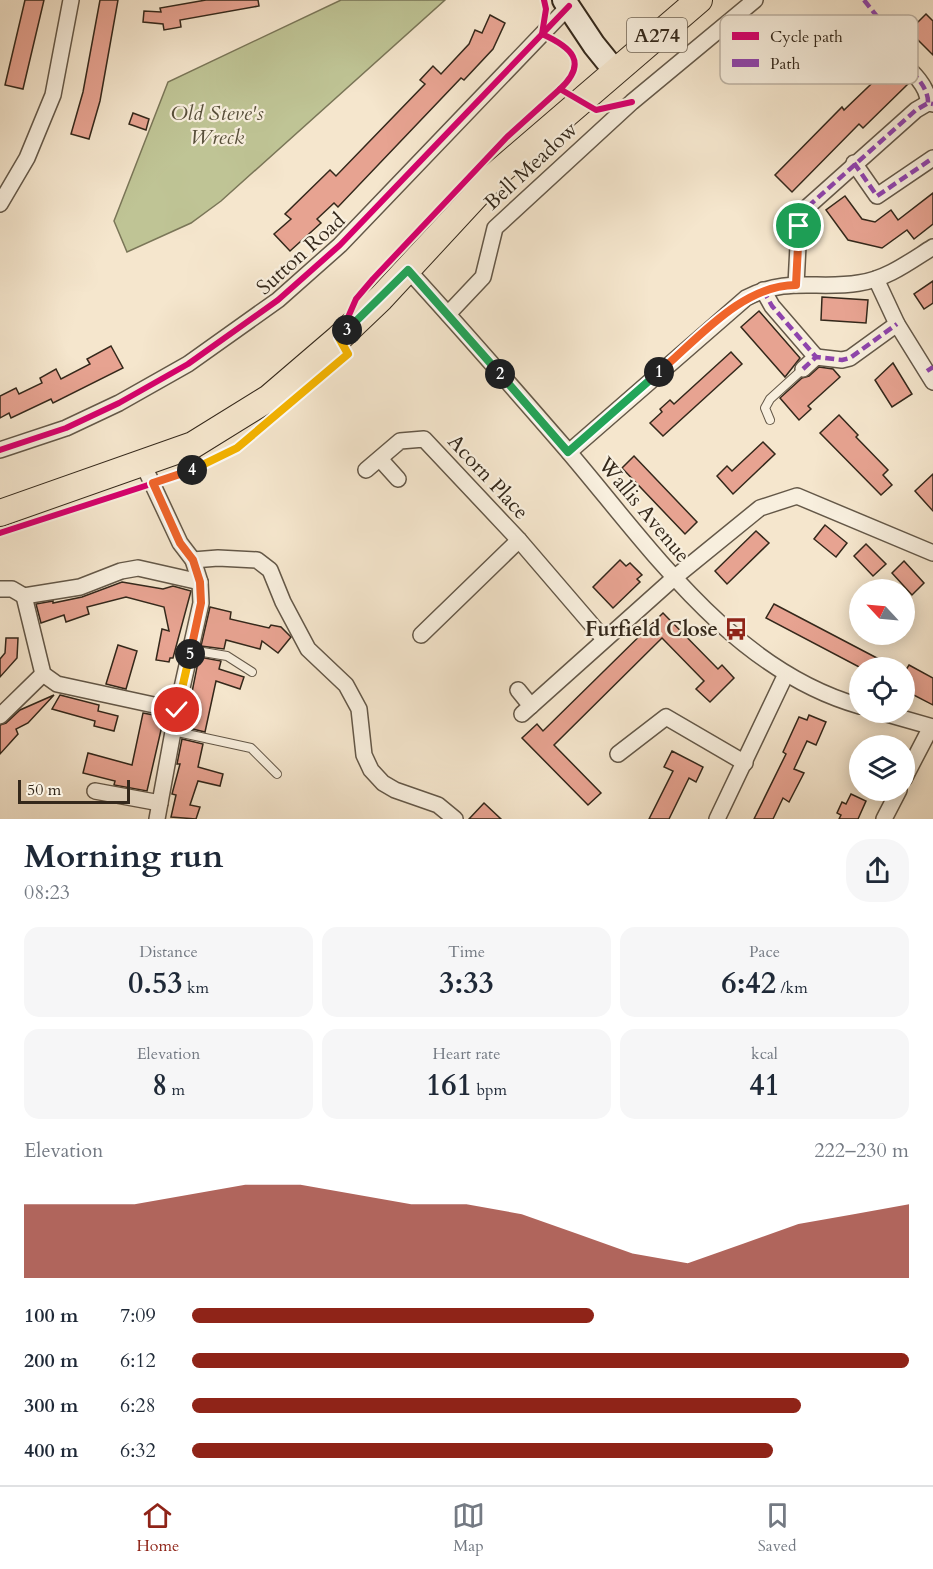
<!DOCTYPE html>
<meta charset="utf-8">
<style>
body{margin:0;font-family:Cardo,serif;background:#f6f6f7;color:#1f2937;height:100vh;display:flex;flex-direction:column;font-size:22px;white-space:nowrap}
*{box-sizing:border-box;margin:0}
p{font-size:20px;color:#747a83}
.icon{flex:none;width:33px;height:33px;fill:none;stroke:currentColor;stroke-width:2;stroke-linecap:round;stroke-linejoin:round}
.map{position:relative;height:819px;overflow:hidden}
.side{display:flex;flex-direction:column;background:#fff;flex:1}
.side>*{flex:none}
.needle{width:39px;rotate:296deg}
.buttons{position:absolute;left:849px;top:579px;display:grid;gap:12px}
.buttons a{display:grid;place-items:center;width:66px;height:66px;border-radius:50%;background:#fff;box-shadow:0 3px 15px #0003;font-size:30px}
.scale{position:absolute;left:18px;bottom:15px;width:112px;box-sizing:border-box;padding-left:6px;border:3px solid #34281b;border-top:0;font-size:16px;line-height:21px;white-space:nowrap;color:#34281b;-webkit-text-stroke:4px #f8efde;paint-order:stroke}
.pin{position:absolute;display:grid;place-items:center;width:51px;height:51px;color:#fff;margin:-26px;border:3px solid #fff;border-radius:50%;box-shadow:0 2px 6px #0007}
.km{position:absolute;width:30px;height:30px;margin:-15px;border-radius:50%;background:#222;color:#fff;font-size:16px;line-height:30px;text-align:center}
.round{display:grid;place-items:center;flex:none;width:63px;height:63px;border-radius:24px;background:#f6f6f7}
.head{display:flex;align-items:center;justify-content:space-between;height:102px;padding:0 24px}
h1{font-size:33px;font-weight:800;line-height:45px}
.figures{display:grid;grid-template-columns:repeat(3,1fr);gap:9px;height:102px;padding:6px 24px}
.figures div{display:grid;align-content:center;border-radius:15px;background:#f6f6f7;text-align:center}
.figures b{font-size:30px;font-weight:800}
.figures small{font-size:16px;font-weight:400}
.figures p{font-size:16px}
.chart{height:168px;padding:12px 24px}
.chart p{display:flex;justify-content:space-between}
.chart svg{width:100%;height:108px;margin-top:6px;fill:#8f2418;opacity:.7}
ul{padding:0 24px;list-style:none;font-size:20px}
li{display:grid;grid-template-columns:96px 72px 1fr;align-items:center;height:45px}
li i{height:15px;border-radius:8px;background:#8f2418}
.tabs{display:flex;justify-content:space-around;align-items:center;height:84px;border-top:2px solid #e0e1e3;background:#fff;font-size:16px;color:#747a83}
.tabs a{display:grid;justify-items:center;gap:3px}
.tabs .current{color:#8f2418}
.map>svg:first-child{display:block}
.green{fill:#bfc495;stroke:#7a7658;stroke-width:1.5}
.building{fill:#e7a391;stroke:#34281b;stroke-width:1.5}
.lines{fill:none;stroke-linecap:round;stroke-linejoin:round}
.lane-casing{stroke:#645848;stroke-width:10}
.street-casing{stroke:#645848;stroke-width:18}
.secondary-casing{stroke:#34281b;stroke-width:26}
.primary-casing{stroke:#34281b;stroke-width:28}
.lane{stroke:#f8efde;stroke-width:8}
.street{stroke:#f8efde;stroke-width:15}
.secondary{stroke:#f8efde;stroke-width:22}
.primary{stroke:#f5e6cd;stroke-width:26}
.quiet{stroke:#8e44ad;stroke-width:4.5;stroke-dasharray:9 4.5;stroke-linecap:butt}
.cycleway-casing{stroke:#f8efde;stroke-width:10}
.cycleway{stroke:#d6006c;stroke-width:6}
.split-1-casing{stroke:#fff;stroke-width:12}
.split-2-casing{stroke:#fff;stroke-width:12}
.split-3-casing{stroke:#fff;stroke-width:12}
.split-4-casing{stroke:#fff;stroke-width:12}
.split-5-casing{stroke:#fff;stroke-width:12}
.split-6-casing{stroke:#fff;stroke-width:12}
.split-1{stroke:#f0652b;stroke-width:8}
.split-2{stroke:#22a559;stroke-width:8}
.split-3{stroke:#22a559;stroke-width:8}
.split-4{stroke:#f5b400;stroke-width:8}
.split-5{stroke:#f0652b;stroke-width:8}
.split-6{stroke:#f5b400;stroke-width:8}
.labels{text-anchor:middle;dominant-baseline:central;stroke-width:4.5;stroke-linejoin:round;paint-order:stroke}
.shield{fill:#f8efde;stroke:#6f6456;stroke-width:1.5}
.shield-label{font-size:20px;font-weight:bold;fill:#34281b}
.park-label{font-size:21px;font-style:italic;fill:#574f3a;stroke:#f8efde}
.street-label{font-size:21px;fill:#34281b;stroke:#f8efde}
.poi-label{font-size:21px;font-weight:bold;fill:#34281b;stroke:#f8efde;text-anchor:end}
.key{fill:#f8efde;stroke:#bdb3a4;stroke-width:1.5}
.key-label{font-size:16px;fill:#34281b}
</style>
<div class="map">
<svg width="933" height="819" viewBox="0 0 933 819">
<rect width="100%" height="100%" fill="#f5e6cd"/>
<filter id="stains"><feTurbulence type="fractalNoise" baseFrequency=".00333" numOctaves="4"/><feColorMatrix values="0 0 0 0 .2 0 0 0 0 .09 0 0 0 0 .02 0 0 0 .5 -.17"/></filter>
<radialGradient id="worn" r=".72"><stop offset=".6" stop-color="#630" stop-opacity="0"/><stop offset="1" stop-color="#630" stop-opacity=".3"/></radialGradient>
<path class="green" d="M341 0H445L221 201 191 223 127 252 114 221 168 82Z"/>
<g class="building">
<path d="M25 0H44L23 89 5 85Z"/>
<path d="M100 0H118L100 101 89 139 71 134 83 92Z"/>
<path d="M206 0H258L259 6 180 20 181 27 164 30 163 24 143 22 144 11 161 12 160 8Z"/>
<path d="M926 14 933 21V55L909 31Z"/>
<path d="M490 15 505 23 493 49 464 80 461 78 338 207 334 203 317 219 321 223 290 251 274 234 291 219 285 214 330 170 336 176 425 84 420 80 433 66 441 74 469 44 475 30 482 33Z"/>
<path d="M891 65 909 83 863 128 859 124 792 192 775 175 842 107 844 110Z"/>
<path d="M133 113 149 119 146 130 129 124Z"/>
<path d="M933 193V224L914 239 907 230 882 248 848 240 826 210 845 196 862 219 875 222 891 210 898 220Z"/>
<path d="M933 281V303L924 309 914 294Z"/>
<path d="M822 297 868 300 866 323 821 320Z"/>
<path d="M759 311 800 358 785 377 741 327Z"/>
<path d="M111 346 123 368 53 403 51 399 11 418 9 413 0 418V396L16 388 19 394 42 383 40 378 56 369 61 379 90 364 87 359Z"/>
<path d="M731 352 742 364 663 436 650 423 662 412 660 409 670 400 674 404Z"/>
<path d="M893 363 912 394 892 407 875 380Z"/>
<path d="M819 367 833 369 840 377 808 406 811 409 799 420 780 398 802 378 809 376Z"/>
<path d="M839 415 858 435 856 437 888 470 883 475 892 485 881 495 820 433Z"/>
<path d="M763 442 775 454 733 494 717 476 727 466 732 471Z"/>
<path d="M634 456 697 522 685 534 622 468Z"/>
<path d="M933 474V511L915 491Z"/>
<path d="M825 525 847 543 836 557 814 539Z"/>
<path d="M756 531 769 543 727 584 715 571Z"/>
<path d="M866 544 886 564 873 576 854 556Z"/>
<path d="M620 560 626 566 630 563 642 575 637 579 640 582 613 608 593 587Z"/>
<path d="M904 561 924 583 912 595 892 573Z"/>
<path d="M122 582 163 589 173 586 191 591 173 658H170L169 662 156 660 162 629 169 631 164 607 126 597 87 607 89 614 66 622 64 615 41 623 36 604 53 601V603L82 597Z"/>
<path d="M774 604 896 668H861L766 618Z"/>
<path d="M210 607 231 612 230 619 269 628 271 625 281 627 291 637 278 653 262 641 260 649 226 640 224 649 201 646Z"/>
<path d="M663 613 718 669 722 665 734 678 710 702 696 689 704 681 662 638 554 745 601 793 588 805 522 738 537 724 543 731Z"/>
<path d="M6 638H18L17 658 0 677V659L5 653Z"/>
<path d="M118 645 137 651 126 689 106 684Z"/>
<path d="M199 657 221 661 219 669 244 677 240 689 216 681 205 732 185 727Z"/>
<path d="M909 665 933 678V705L904 690V673Z"/>
<path d="M54 695 28 723 16 729 18 734 0 754V725L6 723 20 710Z"/>
<path d="M60 695 99 705 98 711 118 716 114 731 94 726 95 721 52 709Z"/>
<path d="M143 713 164 717 147 791 114 785 115 781 83 773 88 753 132 765Z"/>
<path d="M809 715 826 722 816 745 807 741 794 769 804 773 789 802 783 798 773 819H754L786 754 783 752 799 717 807 720Z"/>
<path d="M182 739 203 744 198 767 223 774 220 786 198 781 190 805 200 807 196 819 171 817 176 795 172 794 180 764H177Z"/>
<path d="M672 751 703 767 696 782 689 778 669 819H649L673 771 664 767Z"/>
<path d="M851 794 866 801 858 819H839L841 815 837 813 842 802 846 804Z"/>
<path d="M484 803 501 819H469Z"/>
</g>
<g class="lines">
<g class="lane-casing">
<g id="lane">
<path d="M770 420 765 408 770 399 803 369"/>
<path d="M191 650 227 656 252 672"/>
<path d="M173 731 251 748 277 774"/>
</g>
</g>
<g class="street-casing">
<g id="street">
<path d="M888 49C901 63 929 82 928 103"/>
<path d="M854 163 877 196 933 158"/>
<path d="M0 204 27 158 53 95 71 0"/>
<path d="M408 270C462 329 515 390 567 450 649 546 732 670 860 706"/>
<path d="M876 279 897 324 933 382"/>
<path d="M796 285 799 226 804 210 916 110 928 103 933 104"/>
<path d="M763 290 772 306 816 357"/>
<path d="M448 314 483 277 495 228 632 102 755 0"/>
<path d="M803 369 816 357 842 360 850 358 897 324"/>
<path d="M0 450 66 428 119 403 188 364 278 300 340 245 569 6"/>
<path d="M569 452 746 298C788 276 817 290 859 283 887 279 909 262 933 247"/>
<path d="M380 459 398 479"/>
<path d="M143 464 180 543 193 560 200 582 201 603 177 710 157 819"/>
<path d="M366 470 400 441 424 439 519 540 604 639"/>
<path d="M193 560 218 558 257 560 270 570 283 602 308 649 346 685 359 709 364 755 371 770 383 783 395 790 438 805 455 819"/>
<path d="M0 589H12L24 596 80 587 121 571 138 568 200 582"/>
<path d="M24 596 43 674 57 684 177 710"/>
<path d="M421 635 519 540"/>
<path d="M518 690 531 706"/>
<path d="M880 712 933 727"/>
<path d="M522 714 674 578 760 508 797 496 933 553"/>
<path d="M0 716 43 674"/>
<path d="M618 754 666 717 745 763"/>
<path d="M904 779 931 727"/>
<path d="M95 791 160 803"/>
<path d="M717 819 786 674"/>
<path d="M884 819 899 790"/>
</g>
</g>
<g class="secondary-casing">
<path id="secondary" d="M564 0 594 45 615 71"/>
</g>
<g class="primary-casing">
<path id="primary" d="M0 513 193 445 269 398 339 338 381 298 493 177 699 0"/>
</g>
<use href="#lane" class="lane"/>
<use href="#street" class="street"/>
<use href="#secondary" class="secondary"/>
<use href="#primary" class="primary"/>
<g class="quiet">
<path d="M864 0 895 39 888 49C901 63 929 82 928 103"/>
<path d="M854 163 877 196 933 158"/>
<path d="M796 285 799 226 804 210 916 110 928 103 933 104"/>
<path d="M763 290 772 306 816 357"/>
<path d="M803 369 816 357 842 360 850 358 897 324"/>
<path d="M927 371 933 367"/>
</g>
<g class="cycleway-casing">
<g id="cycleway">
<path d="M544 0 546 9 542 34C571 47 589 62 560 89L596 110 632 102"/>
<path d="M0 450 66 428 119 403 188 364 278 300 340 245 569 6"/>
<path d="M0 533 185 473 237 448 348 354 339 338 356 299 373 279 507 137 560 89"/>
</g>
</g>
<use href="#cycleway" class="cycleway"/>
</g>
<g class="lines">
<g class="split-1-casing">
<path id="split-1" d="M659 372C698 339 742 285 796 285L799 226"/>
</g>
<g class="split-2-casing">
<path id="split-2" d="M500 374 568 452 659 372"/>
</g>
<g class="split-3-casing">
<path id="split-3" d="M347 330 408 270 500 374"/>
</g>
<g class="split-4-casing">
<path id="split-4" d="M192 470 237 448 348 354 339 338 347 330"/>
</g>
<g class="split-5-casing">
<path id="split-5" d="M190 654 201 603 200 582 193 560 180 543 153 483 192 470"/>
</g>
<g class="split-6-casing">
<path id="split-6" d="M177 710 190 654"/>
</g>
<use href="#split-1" class="split-1"/>
<use href="#split-2" class="split-2"/>
<use href="#split-3" class="split-3"/>
<use href="#split-4" class="split-4"/>
<use href="#split-5" class="split-5"/>
<use href="#split-6" class="split-6"/>
</g>
<defs>
<g id="bus-bare" transform="scale(1.8)"><path d="M-5-6H5V4H4V6H2V4H-2V6H-4V4H-5ZM-3.5-4V0h7V-4ZM-3.5 1.2v1.5H-2V1.2ZM2 1.2v1.5H3.5V1.2Z" fill="#8f2418" stroke="#f8efde" stroke-width="2.5" paint-order="stroke"/></g>
</defs>
<g fill-rule="evenodd">
<use href="#bus-bare" x="736" y="629"/>
</g>
<g class="labels">
<rect class="shield" x="627" y="18" width="60" height="34" rx="4.5"/>
<g class="shield-label">
<text x="657" y="35">A274</text>
</g>
<g class="park-label">
<text x="217" y="113">Old Steve's<tspan x="217" dy="24">Wreck</tspan></text>
</g>
<g class="street-label">
<text transform="translate(531 166) rotate(-43)">Bell Meadow</text>
<text transform="translate(301 254) rotate(-42)">Sutton Road</text>
<text transform="translate(488 477) rotate(47)">Acorn Place</text>
<text transform="translate(644 510) rotate(50)">Wallis Avenue</text>
</g>
<g class="poi-label">
<text x="718" y="629">Furfield Close</text>
</g>
</g>
<rect x="720" y="15" width="198" height="69" rx="9" class="key"/>
<rect x="732" y="32" width="27" height="8" fill="#d6006c"/>
<rect x="732" y="59" width="27" height="8" fill="#8e44ad"/>
<g class="key-label">
<text x="770" y="42">Cycle path</text>
<text x="770" y="69">Path</text>
</g>
<rect width="100%" height="100%" filter="url(#stains)"/>
<rect width="100%" height="100%" fill="url(#worn)"/>
</svg>
<div class="buttons">
<a><svg class="needle" viewBox="-14 -14 28 28"><path d="M0-13l5 13h-10z" fill="#e53935"/><path d="M0 13l5-13h-10z" fill="#747a83"/></svg></a>
<a><svg class="icon" aria-label="locate" viewBox="0 0 24 24"><circle cx="12" cy="12" r="6"/><path d="M12 2v4M12 18v4M2 12h4M18 12h4"/></svg></a>
<a><svg class="icon" aria-label="layers" viewBox="0 0 24 24"><path d="M12 4l9 5-9 5-9-5zM3 14l9 5 9-5"/></svg></a>
</div>
<div class="scale">50 m</div>
<div class="pin" style="left:799px;top:226px;background:#1e9e55"><svg class="icon" aria-label="arrive" viewBox="0 0 24 24"><path d="M6 21V4h12l-3 4 3 4H6"/></svg></div>
<div class="pin" style="left:177px;top:710px;background:#d93025"><svg class="icon" aria-label="check" viewBox="0 0 24 24"><path d="M5 12l5 5 9-10"/></svg></div>
<b class="km" style="left:659px;top:372px">1</b>
<b class="km" style="left:500px;top:374px">2</b>
<b class="km" style="left:347px;top:330px">3</b>
<b class="km" style="left:192px;top:470px">4</b>
<b class="km" style="left:190px;top:654px">5</b>
</div>
<section class="side">
<div class="head"><div><h1>Morning run</h1><p>08:23</p></div><a class="round"><svg class="icon" aria-label="share" viewBox="0 0 24 24"><path d="M12 15V3M7 8l5-5 5 5M5 13v7h14v-7"/></svg></a></div>
<div class="figures">
<div><p>Distance</p><b>0.53<small> km</small></b></div>
<div><p>Time</p><b>3:33</b></div>
<div><p>Pace</p><b>6:42<small> /km</small></b></div>
</div>
<div class="figures">
<div><p>Elevation</p><b>8<small> m</small></b></div>
<div><p>Heart rate</p><b>161<small> bpm</small></b></div>
<div><p>kcal</p><b>41</b></div>
</div>
<div class="chart"><p><span>Elevation</span>222–230 m</p>
<svg viewBox="0 0 160 44" preserveAspectRatio="none"><path d="M0 44V14L10 14L20 14L30 10L40 6L50 6L60 10L70 14L80 14L90 18L100 26L110 34L120 38L130 30L140 22L150 18L160 14V44z"/></svg>
</div>
<ul>
<li><b>100 m</b>7:09<i style="width:56%"></i></li>
<li><b>200 m</b>6:12<i style="width:100%"></i></li>
<li><b>300 m</b>6:28<i style="width:85%"></i></li>
<li><b>400 m</b>6:32<i style="width:81%"></i></li>
</ul>
</section>
<nav class="tabs">
<a class="current"><svg class="icon" aria-label="home" viewBox="0 0 24 24"><path d="M3 11l9-7 9 7M6 9v11h12V9"/></svg>Home</a>
<a><svg class="icon" aria-label="map" viewBox="0 0 24 24"><path d="M3 6l6-2 6 2 6-2v14l-6 2-6-2-6 2zM9 4v14M15 6v14"/></svg>Map</a>
<a><svg class="icon" aria-label="saved" viewBox="0 0 24 24"><path d="M7 4h10v16l-5-4-5 4z"/></svg>Saved</a>
</nav>
